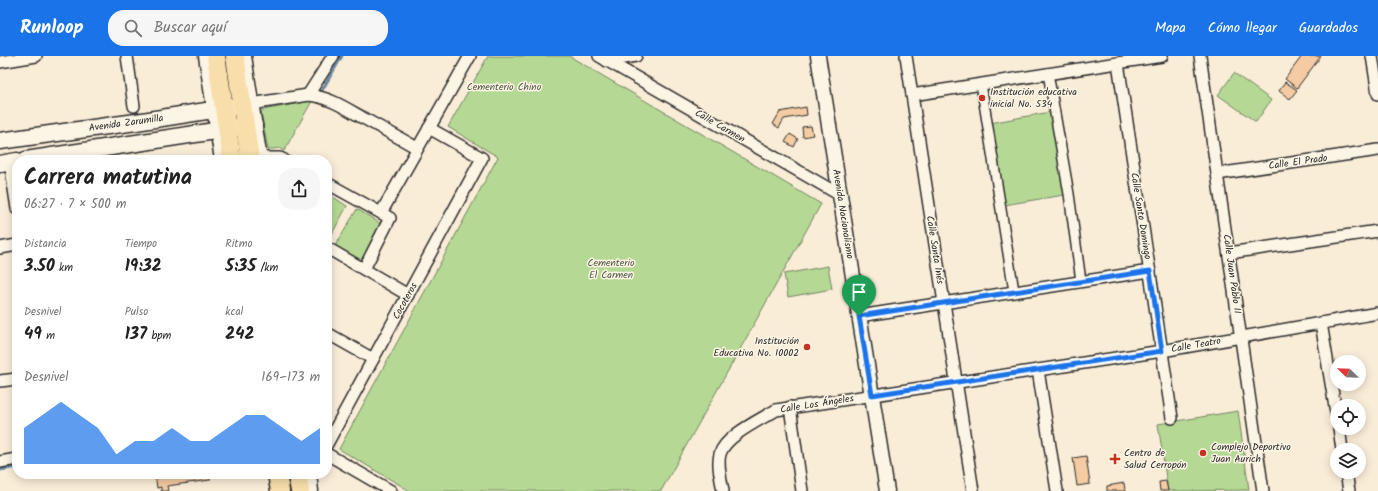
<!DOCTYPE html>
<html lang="es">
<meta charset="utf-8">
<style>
body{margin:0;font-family:Kalam,sans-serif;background:#f6f6f6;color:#222;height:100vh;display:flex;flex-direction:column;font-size:15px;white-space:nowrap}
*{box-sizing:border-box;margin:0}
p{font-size:13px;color:#767676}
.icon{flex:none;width:22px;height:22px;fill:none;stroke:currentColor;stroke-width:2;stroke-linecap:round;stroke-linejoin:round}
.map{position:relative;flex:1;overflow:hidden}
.sheet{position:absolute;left:12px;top:99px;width:320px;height:324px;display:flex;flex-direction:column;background:#fff;border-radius:16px;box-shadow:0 2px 10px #0003}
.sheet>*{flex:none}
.needle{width:26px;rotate:293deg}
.controls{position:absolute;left:1330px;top:299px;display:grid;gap:8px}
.controls a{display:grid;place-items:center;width:36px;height:36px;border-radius:50%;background:#fff;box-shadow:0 2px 10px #0003;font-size:20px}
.pin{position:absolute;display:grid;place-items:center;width:34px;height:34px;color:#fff;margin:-41px -17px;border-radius:50% 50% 50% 0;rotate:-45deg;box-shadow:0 0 4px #0007}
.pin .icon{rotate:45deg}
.round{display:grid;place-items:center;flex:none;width:42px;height:42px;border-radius:16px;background:#f6f6f6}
.overview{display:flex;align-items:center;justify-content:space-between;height:68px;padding:0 12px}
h1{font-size:22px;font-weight:700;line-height:30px}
.metrics{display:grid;grid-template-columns:repeat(3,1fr);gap:6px;height:68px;padding:4px 12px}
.metrics div{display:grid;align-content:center}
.metrics b{font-size:17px;font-weight:700}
.metrics small{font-size:11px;font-weight:400}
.metrics p{font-size:11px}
.chart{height:112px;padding:8px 12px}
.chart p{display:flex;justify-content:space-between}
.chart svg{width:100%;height:72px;margin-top:4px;fill:#1a73e8;opacity:.7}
header{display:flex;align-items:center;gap:24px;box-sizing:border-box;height:56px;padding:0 20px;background:#1a73e8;color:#fff}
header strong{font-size:19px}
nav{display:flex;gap:22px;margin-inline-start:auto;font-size:14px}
.search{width:280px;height:36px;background:#f6f6f6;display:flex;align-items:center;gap:10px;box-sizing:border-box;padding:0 14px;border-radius:16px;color:#767676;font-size:15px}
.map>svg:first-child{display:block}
.green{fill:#b5d994;stroke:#708260}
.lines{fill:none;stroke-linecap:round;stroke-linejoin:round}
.stream{stroke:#678aa0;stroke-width:3}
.building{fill:#f4cba3;stroke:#2b2b2b}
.pedestrian-casing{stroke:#2b2b2b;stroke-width:12}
.minor-casing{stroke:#2b2b2b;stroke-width:14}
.tertiary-casing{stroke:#2b2b2b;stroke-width:17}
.secondary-casing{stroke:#2b2b2b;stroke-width:19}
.primary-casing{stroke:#2b2b2b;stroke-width:21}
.pedestrian{stroke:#fcf5e5;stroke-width:9}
.minor{stroke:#fcf5e5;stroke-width:11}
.tertiary{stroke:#fcf5e5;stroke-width:14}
.secondary{stroke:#fcf5e5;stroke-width:16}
.primary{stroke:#f8deab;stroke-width:18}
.route-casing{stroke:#fff;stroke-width:8}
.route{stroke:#1a73e8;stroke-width:5}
.poi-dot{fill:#c8321e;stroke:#fcf5e5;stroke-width:1.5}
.labels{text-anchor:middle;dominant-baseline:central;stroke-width:3;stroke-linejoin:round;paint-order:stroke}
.park-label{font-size:10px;fill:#4e5645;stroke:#fcf5e5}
.poi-label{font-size:10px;fill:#2b2b2b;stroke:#fcf5e5;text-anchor:start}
.street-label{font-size:10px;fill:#2b2b2b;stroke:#fcf5e5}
</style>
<header>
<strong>Runloop</strong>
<div class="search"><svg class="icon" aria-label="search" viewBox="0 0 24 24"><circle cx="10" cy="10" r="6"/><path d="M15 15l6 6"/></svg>Buscar aquí</div>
<nav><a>Mapa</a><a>Cómo llegar</a><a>Guardados</a></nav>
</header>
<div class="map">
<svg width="1378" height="435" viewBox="0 0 1378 435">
<rect width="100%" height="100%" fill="#faedd8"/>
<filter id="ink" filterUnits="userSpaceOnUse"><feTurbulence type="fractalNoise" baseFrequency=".025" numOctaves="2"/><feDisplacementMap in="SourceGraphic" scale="8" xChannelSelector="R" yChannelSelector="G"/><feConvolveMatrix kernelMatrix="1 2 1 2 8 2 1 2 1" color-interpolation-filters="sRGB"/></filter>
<g filter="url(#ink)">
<g class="green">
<path d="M488 0H569L821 148 661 435H410L339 393 498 101 448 71Z"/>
<path d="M1234 17 1271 44 1256 66 1218 39Z"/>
<path d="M312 45 284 95 279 92 268 94 261 56 263 54Z"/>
<path d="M1050 56 1064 139 1004 149 990 67Z"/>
<path d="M327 137 347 150 327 187Z"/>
<path d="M357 153 383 169 360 207 334 192Z"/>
<path d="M828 210 832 233 788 241 784 218Z"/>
<path d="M1238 355 1249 434 1168 435 1158 368Z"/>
</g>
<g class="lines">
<g class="stream">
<path d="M321 36 342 0"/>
<path d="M0 414 17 411"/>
</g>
</g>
<g class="building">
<path d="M1302 0H1321L1297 32 1285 23Z"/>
<path d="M1285 26 1297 34 1290 43 1279 35Z"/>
<path d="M806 51 807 59 784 63 779 72 773 68 780 56Z"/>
<path d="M811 70 813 79 803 81 802 71Z"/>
<path d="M790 78 798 83 794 91 785 86Z"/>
<path d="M1086 400 1090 428 1077 430 1073 402Z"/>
<path d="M155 418H209L210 424 167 430 168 435H161V431L157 432Z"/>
<path d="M1166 425 1168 435H1160L1159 426Z"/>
<path d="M1124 427 1125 435H1107V430Z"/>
</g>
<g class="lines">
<g class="pedestrian-casing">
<g id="pedestrian">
<path d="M1048 17 1069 138 1081 225"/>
<path d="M981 28 1014 235"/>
</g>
</g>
<g class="minor-casing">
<g id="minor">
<path d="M127 0 134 50"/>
<path d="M599 0 840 139"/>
<path d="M906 0 973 435"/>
<path d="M1200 0 1263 435"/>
<path d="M1372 0 1378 38"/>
<path d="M607 5 636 0"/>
<path d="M0 6 36 0"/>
<path d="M1118 7 1172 362"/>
<path d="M308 39 333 0"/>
<path d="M912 39 1162 0"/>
<path d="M251 48 308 39C330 41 347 53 365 63 383 73 400 82 417 92"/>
<path d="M260 102H280L284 104"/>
<path d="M10 106 17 153"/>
<path d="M1217 118 1378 94"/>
<path d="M327 127 390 162 364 213"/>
<path d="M381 157 470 0"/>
<path d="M0 192 17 189"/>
<path d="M329 193 408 239"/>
<path d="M1229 197 1378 175"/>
<path d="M859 260 1150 215"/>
<path d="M1321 267 1337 363"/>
<path d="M327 277 373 303"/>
<path d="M1038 314 1057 435"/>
<path d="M0 325 17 323"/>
<path d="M790 351 802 435"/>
<path d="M1339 372 1342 394"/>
<path d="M327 388 482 102 429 72"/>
<path d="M327 398 391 435"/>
<path d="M0 406 17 403"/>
<path d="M1346 416 1349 435"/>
<path d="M723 435C721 423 717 409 720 398 725 380 760 364 776 354L1162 295 1378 257"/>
</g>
</g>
<g class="tertiary-casing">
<g id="tertiary">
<path d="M206 0 222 104"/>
<path d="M244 0 260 104"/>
<path d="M818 0 887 435"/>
<path d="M309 418 311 435"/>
</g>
</g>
<g class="secondary-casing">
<g id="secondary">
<path d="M0 85 136 66 251 48"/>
<path d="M26 104 254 69"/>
<path d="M0 108 17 105"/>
</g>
</g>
<g class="primary-casing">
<g id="primary">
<path d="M216 0 232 104"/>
<path d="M235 0 250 104"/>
<path d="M277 418 280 435"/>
<path d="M297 418 300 435"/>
</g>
</g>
<use href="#pedestrian" class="pedestrian"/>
<use href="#minor" class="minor"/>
<use href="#tertiary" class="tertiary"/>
<use href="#secondary" class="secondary"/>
<use href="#primary" class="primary"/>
</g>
</g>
<g class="lines" filter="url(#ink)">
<g class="route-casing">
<path id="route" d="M1150 215 1162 295 872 339 859 260Z"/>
</g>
<use href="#route" class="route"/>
</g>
<g class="poi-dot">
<circle cx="982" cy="42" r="4"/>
<circle cx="807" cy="291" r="4"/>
<circle cx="1203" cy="397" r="4"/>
<path d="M1113 397h4v4h4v4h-4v4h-4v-4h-4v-4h4z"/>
</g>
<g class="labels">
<g class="park-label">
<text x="504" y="31">Cementerio Chino</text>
<text x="611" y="207">Cementerio<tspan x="611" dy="12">El Carmen</tspan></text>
</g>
<g class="poi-label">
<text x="990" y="36">Institución educativa<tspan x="990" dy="12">inicial No. 534</tspan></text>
<text x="799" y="285" text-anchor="end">Institución<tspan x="799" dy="12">Educativa No. 10002</tspan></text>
<text x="1211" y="391">Complejo Deportivo<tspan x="1211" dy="12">Juan Aurich</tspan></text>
<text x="1124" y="397">Centro de<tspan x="1124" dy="12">Salud Cerropón</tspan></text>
</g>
<g class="street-label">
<text transform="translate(126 67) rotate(-8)">Avenida Zarumilla</text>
<text transform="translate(720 70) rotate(30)">Calle Carmen</text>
<text transform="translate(1298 106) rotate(-8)">Calle El Prado</text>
<text transform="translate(843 158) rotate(81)">Avenida Nacionalismo</text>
<text transform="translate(1141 160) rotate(81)">Calle Santo Domingo</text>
<text transform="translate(935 194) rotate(81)">Calle Santa Inés</text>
<text transform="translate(1232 218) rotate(82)">Calle Juan Pablo II</text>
<text transform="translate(405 245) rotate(-61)">Cocoteros</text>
<text transform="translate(1196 289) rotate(-10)">Calle Teatro</text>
<text transform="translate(817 348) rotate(-9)">Calle Los Ángeles</text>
</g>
</g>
</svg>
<div class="controls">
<a><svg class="needle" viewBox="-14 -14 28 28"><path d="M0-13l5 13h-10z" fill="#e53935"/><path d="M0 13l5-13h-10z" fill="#767676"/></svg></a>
<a><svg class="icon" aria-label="locate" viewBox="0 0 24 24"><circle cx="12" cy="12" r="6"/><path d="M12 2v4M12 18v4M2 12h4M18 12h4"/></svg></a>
<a><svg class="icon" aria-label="layers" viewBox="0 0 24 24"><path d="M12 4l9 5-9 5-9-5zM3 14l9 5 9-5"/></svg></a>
</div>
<div class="pin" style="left:859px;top:260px;background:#1e9e55"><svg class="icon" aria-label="arrive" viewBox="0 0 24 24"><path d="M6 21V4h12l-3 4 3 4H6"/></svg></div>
<section class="sheet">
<div class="overview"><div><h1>Carrera matutina</h1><p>06:27 · 7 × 500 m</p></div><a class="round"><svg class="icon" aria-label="share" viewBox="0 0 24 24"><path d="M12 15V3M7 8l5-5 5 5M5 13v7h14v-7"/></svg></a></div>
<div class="metrics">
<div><p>Distancia</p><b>3.50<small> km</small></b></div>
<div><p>Tiempo</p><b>19:32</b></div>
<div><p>Ritmo</p><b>5:35<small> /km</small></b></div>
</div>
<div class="metrics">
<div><p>Desnivel</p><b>49<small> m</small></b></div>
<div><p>Pulso</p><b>137<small> bpm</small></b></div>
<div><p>kcal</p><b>242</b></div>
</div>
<div class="chart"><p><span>Desnivel</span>169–173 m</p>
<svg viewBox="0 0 160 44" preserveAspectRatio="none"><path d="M0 44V22L10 14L20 6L30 14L40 22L50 38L60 30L70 30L80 22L90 30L100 30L110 22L120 14L130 14L140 22L150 30L160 22V44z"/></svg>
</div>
</section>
</div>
